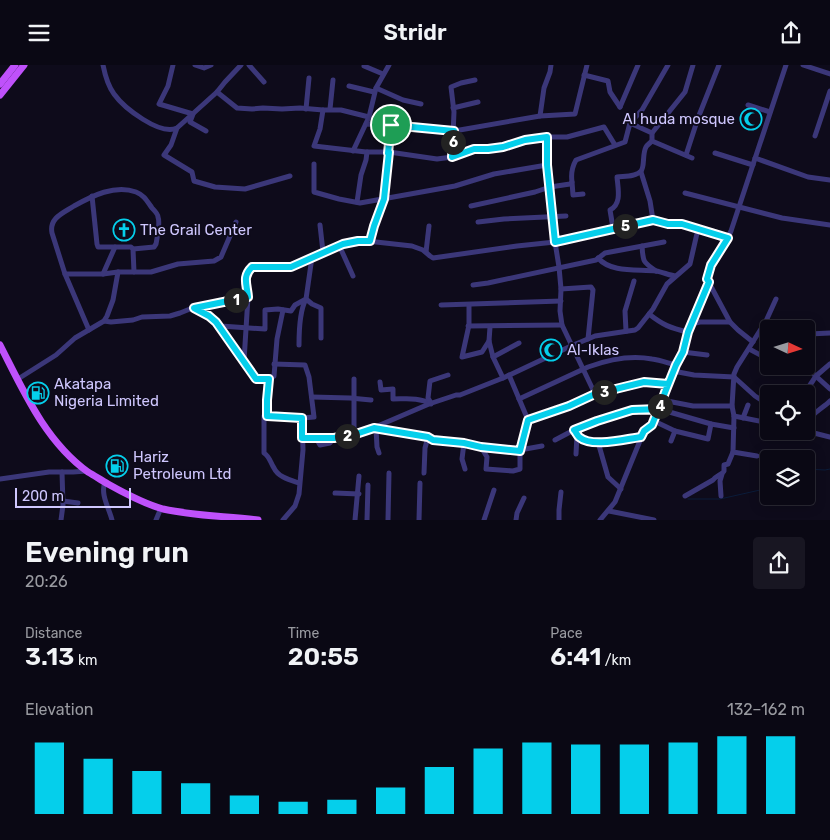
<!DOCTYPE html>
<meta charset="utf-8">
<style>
body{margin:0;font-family:Rubik,sans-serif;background:#181622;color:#f1f3f6;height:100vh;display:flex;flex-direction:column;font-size:19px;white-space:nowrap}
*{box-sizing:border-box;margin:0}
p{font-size:16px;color:#999aa0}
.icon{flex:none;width:28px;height:28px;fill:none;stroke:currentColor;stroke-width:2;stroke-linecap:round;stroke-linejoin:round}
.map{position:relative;height:455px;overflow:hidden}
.sheet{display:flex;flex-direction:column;background:#0a0814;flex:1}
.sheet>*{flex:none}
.needle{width:32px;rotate:94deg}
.fabs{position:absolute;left:760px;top:255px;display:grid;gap:10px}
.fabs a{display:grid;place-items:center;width:55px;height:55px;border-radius:5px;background:#0a0814;box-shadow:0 2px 12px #0003,0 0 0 1px #2a2934;font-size:25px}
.scale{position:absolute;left:15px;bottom:12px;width:116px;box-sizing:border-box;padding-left:5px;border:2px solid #cfc7fe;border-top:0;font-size:14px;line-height:18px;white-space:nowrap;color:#cfc7fe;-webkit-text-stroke:4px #0e0b1b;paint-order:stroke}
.pin{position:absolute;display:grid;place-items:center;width:42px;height:42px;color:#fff;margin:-21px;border:2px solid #fff;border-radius:50%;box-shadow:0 1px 5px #0007}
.km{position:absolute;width:25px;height:25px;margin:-12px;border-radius:50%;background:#222;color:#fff;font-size:14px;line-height:25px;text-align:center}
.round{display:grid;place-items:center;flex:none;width:52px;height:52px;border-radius:5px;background:#181622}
.summary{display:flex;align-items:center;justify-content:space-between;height:85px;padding:0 25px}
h1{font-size:28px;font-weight:600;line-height:38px}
.stats{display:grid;grid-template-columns:repeat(3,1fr);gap:8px;height:85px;padding:5px 25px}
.stats div{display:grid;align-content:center}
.stats b{font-size:25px;font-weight:600}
.stats small{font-size:14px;font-weight:400}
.stats p{font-size:14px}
.chart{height:140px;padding:10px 25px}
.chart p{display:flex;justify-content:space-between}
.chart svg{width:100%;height:90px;margin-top:5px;stroke:#05cfeb;stroke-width:6}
header{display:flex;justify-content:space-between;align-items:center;height:65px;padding:0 25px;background:#0a0814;font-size:22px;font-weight:600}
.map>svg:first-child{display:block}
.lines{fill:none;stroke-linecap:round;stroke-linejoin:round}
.stream{stroke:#0b1c3a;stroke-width:1}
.minor{stroke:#3b3779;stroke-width:5}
.major{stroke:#bf51fb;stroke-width:7}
.route-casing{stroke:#fff;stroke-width:10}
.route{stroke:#05cfeb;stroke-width:6}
.labels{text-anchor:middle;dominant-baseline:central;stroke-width:4;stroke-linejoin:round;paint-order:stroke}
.poi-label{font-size:15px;fill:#cfc7fe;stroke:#0e0b1b;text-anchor:start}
</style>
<header><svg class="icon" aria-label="menu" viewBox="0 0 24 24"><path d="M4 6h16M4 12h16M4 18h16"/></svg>Stridr<svg class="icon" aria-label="share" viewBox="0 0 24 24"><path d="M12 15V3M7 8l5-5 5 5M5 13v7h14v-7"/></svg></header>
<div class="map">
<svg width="830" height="455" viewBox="0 0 830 455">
<rect width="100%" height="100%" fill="#0e0b1b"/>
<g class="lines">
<g class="stream">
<path d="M806 404 825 405 830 404"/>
<path d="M688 434H720L769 423"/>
</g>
<g class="minor">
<path d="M103 0C105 10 108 21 114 29 124 43 160 71 177 63L217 27 225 17 241 0"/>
<path d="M173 0 168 21 159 39 193 49 190 57 206 66"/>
<path d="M195 0 204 3 211 0"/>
<path d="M249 0 264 17"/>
<path d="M803 0 830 9"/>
<path d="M364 1 383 9"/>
<path d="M584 10 608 16 610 27 620 42"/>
<path d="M349 21 374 27"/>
<path d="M376 23 403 35 421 39"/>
<path d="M217 27 237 43 252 44 263 43 282 44 300 43 323 45H341L369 52"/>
<path d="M748 40 770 47"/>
<path d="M620 42 638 0"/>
<path d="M453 43 478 37"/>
<path d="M306 44 309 13"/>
<path d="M330 44 333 15"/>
<path d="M323 45 320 64 314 81 366 87H389L437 94 452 92 474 85 488 84 503 82 525 75 547 72H567L604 62 615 80"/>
<path d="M540 51 544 23 550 7 551 0"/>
<path d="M626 54 630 58 652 68V76L692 93"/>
<path d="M366 59 454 66 540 51 575 49 587 0"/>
<path d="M177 63 171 80 164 90 192 107 194 116 215 122 245 124 290 111"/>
<path d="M652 68 685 27 693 0"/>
<path d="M815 71 830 26"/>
<path d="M547 72V100L555 177 559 202 561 224 560 246 562 260 595 329"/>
<path d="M353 86 369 52 376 23 389 0"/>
<path d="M388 88 391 60"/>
<path d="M715 88 753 100"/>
<path d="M686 90 698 53 719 0"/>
<path d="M452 92 454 47 451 22 461 18 475 15"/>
<path d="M755 93 808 112 830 115"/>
<path d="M314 99V127L339 134 360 138 455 121 494 109 547 100"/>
<path d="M641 107 650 136 653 155"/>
<path d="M572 117 573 130 583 129"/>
<path d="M685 128 782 153 830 160"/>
<path d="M92 131 97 179 98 182H131L133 184 134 207"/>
<path d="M357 137 361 110 366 95 367 87"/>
<path d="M471 141 535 127 550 122 570 119 572 117C571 110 572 102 576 95L625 77 630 58 642 45 668 0"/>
<path d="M478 157 504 154 566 151"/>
<path d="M320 160 323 187"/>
<path d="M613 163 610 145C622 139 618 124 617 112 624 111 636 112 641 106 645 102 642 89 646 82 647 80 650 78 652 76"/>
<path d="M370 177 374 161 384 134 389 87"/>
<path d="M339 180 353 211"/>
<path d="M642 181C643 197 643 197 656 206"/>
<path d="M426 187 429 161"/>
<path d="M598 193C611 208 637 204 656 206 662 207 669 210 675 211"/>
<path d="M65 209H103L118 207H151L178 199 214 196 221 192 236 157"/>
<path d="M103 209 115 182"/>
<path d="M473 220 488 218 596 195 605 188 664 177"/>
<path d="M561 224 591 222 593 225 588 274"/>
<path d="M441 240 561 236"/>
<path d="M469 240V260L462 292 482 287 489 276"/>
<path d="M194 243 209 251 221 261 265 264V245L278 244 291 246 295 240 306 234 312 192"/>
<path d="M649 249C663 260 670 263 688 267"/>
<path d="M104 256 111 257 133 255 142 252 170 251 180 248 190 244 248 232C247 220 242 212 252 202L263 201 291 202 343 179 358 176 376 177 412 181 423 185 430 191 433 193 517 181 555 177 653 155 668 159H682L728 173"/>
<path d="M218 259 256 314H269L274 311 277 274 283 245"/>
<path d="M691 259 709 217"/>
<path d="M468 261 562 260"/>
<path d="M490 262 489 276 493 292"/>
<path d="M89 265 65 209 52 168C49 153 63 148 74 141 92 131 115 119 136 127 144 130 147 136 152 143 154 145 158 149 158 152 160 157 157 174 156 179L154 182 133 184"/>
<path d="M626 266 625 246 634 216"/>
<path d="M809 269 830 268"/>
<path d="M753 277 738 265 730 257 707 214C712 196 724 183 731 166L786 0"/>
<path d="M299 280C299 267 300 245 306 234L312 239 321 243V273"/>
<path d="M749 284C756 287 761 292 769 293"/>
<path d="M683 287 707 290"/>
<path d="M244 296 248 232"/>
<path d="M274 299 305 300 309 312 314 352 302 353"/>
<path d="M799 301 808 304 830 324"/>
<path d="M673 306 694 310 734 312 755 331 769 340"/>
<path d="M503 313 493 292 519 278"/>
<path d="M18 314 56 290 75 273 104 256 107 251 113 235 118 207"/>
<path d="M269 314 267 335V351L302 353 303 385 299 429 295 441 283 455"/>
<path d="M380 317 381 325 393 324V334C406 334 419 332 431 339"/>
<path d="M804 329 816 311 830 299"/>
<path d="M312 332 350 333 371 335"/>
<path d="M519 334 588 302C607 295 631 290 652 294 660 295 668 298 676 300"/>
<path d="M662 335 693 341H732"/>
<path d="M431 338 428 333 430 316 448 310"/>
<path d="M267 351H264V388C270 392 270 397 274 403 278 412 290 415 299 418"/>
<path d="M734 351 769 358"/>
<path d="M743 353 748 340"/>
<path d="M528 355 569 341 595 329 644 317 668 319"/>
<path d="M711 359 734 363"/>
<path d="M806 359C811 348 822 344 830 336"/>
<path d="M373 363 428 372 433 375 464 378 481 382 520 385 528 355 509 310"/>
<path d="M376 363 377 382 379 388"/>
<path d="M574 365C576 368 577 370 579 372 592 383 625 374 641 372"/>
<path d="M806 366 830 372"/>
<path d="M354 370V314"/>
<path d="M302 373H334"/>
<path d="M316 373 320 380 330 378 334 373 355 369 373 363 429 339 456 330H460L503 313 571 281 595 271 635 265 638 263 653 244 667 219 690 199 698 164"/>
<path d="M555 375 574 365 597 356 632 345 659 344 711 359 708 374 675 366 654 356"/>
<path d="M671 376 675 366"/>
<path d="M598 377 608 412 621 424"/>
<path d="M464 378 462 394 465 404"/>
<path d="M481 382 487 392 486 404 513 406 520 404V385L542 381"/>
<path d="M576 389 577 370"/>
<path d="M757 391 733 387 734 351 732 341 734 309 737 302 766 256 776 234"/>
<path d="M424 408 425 383 428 372"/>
<path d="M0 414 49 407H73L87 406"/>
<path d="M105 417C100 429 109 443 112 455"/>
<path d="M335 428 359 429"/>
<path d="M685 431 713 415C716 411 723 409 724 406 724 404 724 402 724 400L728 399 733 387"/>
<path d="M721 431 720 416 722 409"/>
<path d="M63 436 78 438"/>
<path d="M609 446 654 455"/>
<path d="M61 455 63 440 62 407"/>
<path d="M156 455 161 443"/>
<path d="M355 455 359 411"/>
<path d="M367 455 368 420"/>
<path d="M388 455 389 408"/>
<path d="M419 455 420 418"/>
<path d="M484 455 494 425"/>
<path d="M516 455 517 448 524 433"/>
<path d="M559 455V445L561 427"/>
<path d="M600 455 615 437 644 366 652 360 676 300 683 287 691 259 700 257H730"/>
</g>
<g class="major">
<path d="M0 19 15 0"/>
<path d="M0 30 24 0"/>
<path d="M0 280C23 325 45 376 88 407 95 411 101 415 108 419 124 428 145 439 163 444 194 451 227 451 258 455"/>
</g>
</g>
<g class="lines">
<g class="route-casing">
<path id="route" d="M391 60 388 88 389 87 384 134 374 161 370 176H358L343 179 291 202H252C242 212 247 219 248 232L194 243 209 251 216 257 256 314H269L267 335V351L302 353V373H334L356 369 374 363 428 372 433 375 464 378 481 382 520 386 528 355 569 341 595 329 644 317 668 319 659 344 632 345 597 356 574 365C576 367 577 370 579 372 592 383 625 374 641 372L644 366 652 360 676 300 683 287 688 267 709 217 707 214 711 200 728 173 682 159H668L653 155 555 177 547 100V72L525 75 503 82 488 84H474L452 92 454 66 391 60"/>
</g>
<use href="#route" class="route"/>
</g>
<defs>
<g id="mosque-ring" transform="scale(1.125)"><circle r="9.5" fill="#0e0b1b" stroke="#05cfeb" stroke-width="1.5"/><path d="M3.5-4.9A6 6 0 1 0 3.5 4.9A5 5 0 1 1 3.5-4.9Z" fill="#05cfeb"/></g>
<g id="church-ring" transform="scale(1.125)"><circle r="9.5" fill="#0e0b1b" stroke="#05cfeb" stroke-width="1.5"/><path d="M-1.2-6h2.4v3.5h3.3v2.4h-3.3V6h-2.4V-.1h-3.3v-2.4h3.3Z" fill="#05cfeb"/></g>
<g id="fuel-ring" transform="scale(1.125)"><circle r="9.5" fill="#0e0b1b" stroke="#05cfeb" stroke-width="1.5"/><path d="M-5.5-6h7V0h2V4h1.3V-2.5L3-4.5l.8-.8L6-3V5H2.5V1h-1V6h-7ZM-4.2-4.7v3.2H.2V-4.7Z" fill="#05cfeb"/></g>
</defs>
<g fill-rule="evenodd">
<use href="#mosque-ring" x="751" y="54"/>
<use href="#church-ring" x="124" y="165"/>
<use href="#mosque-ring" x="551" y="285"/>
<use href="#fuel-ring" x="38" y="328"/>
<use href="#fuel-ring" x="117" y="401"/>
</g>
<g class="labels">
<g class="poi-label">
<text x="735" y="54" text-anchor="end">Al huda mosque</text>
<text x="140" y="165">The Grail Center</text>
<text x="567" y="285">Al-Iklas</text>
<text x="54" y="319">Akatapa<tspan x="54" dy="17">Nigeria Limited</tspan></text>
<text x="133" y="392">Hariz<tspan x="133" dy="17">Petroleum Ltd</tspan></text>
</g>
</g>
</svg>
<div class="fabs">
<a><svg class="needle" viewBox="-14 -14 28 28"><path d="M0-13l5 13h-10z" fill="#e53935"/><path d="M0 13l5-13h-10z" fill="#999aa0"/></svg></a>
<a><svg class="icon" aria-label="locate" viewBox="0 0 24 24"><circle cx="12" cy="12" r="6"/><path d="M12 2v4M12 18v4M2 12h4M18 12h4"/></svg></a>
<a><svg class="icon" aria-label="layers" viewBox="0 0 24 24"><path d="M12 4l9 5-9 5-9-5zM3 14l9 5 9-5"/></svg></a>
</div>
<div class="scale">200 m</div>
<div class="pin" style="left:391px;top:60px;background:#1e9e55"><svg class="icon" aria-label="arrive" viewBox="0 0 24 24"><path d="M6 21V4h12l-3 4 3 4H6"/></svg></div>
<b class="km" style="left:236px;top:235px">1</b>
<b class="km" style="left:347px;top:371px">2</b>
<b class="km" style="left:604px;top:327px">3</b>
<b class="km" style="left:660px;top:341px">4</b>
<b class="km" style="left:625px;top:161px">5</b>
<b class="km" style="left:453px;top:77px">6</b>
</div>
<section class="sheet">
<div class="summary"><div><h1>Evening run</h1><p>20:26</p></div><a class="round"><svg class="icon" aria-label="share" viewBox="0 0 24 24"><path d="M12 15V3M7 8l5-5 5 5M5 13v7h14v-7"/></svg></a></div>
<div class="stats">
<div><p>Distance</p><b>3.13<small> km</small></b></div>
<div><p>Time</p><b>20:55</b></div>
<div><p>Pace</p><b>6:41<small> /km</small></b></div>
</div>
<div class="chart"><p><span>Elevation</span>132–162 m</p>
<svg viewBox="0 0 160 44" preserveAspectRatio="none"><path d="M5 44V9M15 44V17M25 44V23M35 44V29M45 44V35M55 44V38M65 44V37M75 44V31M85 44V21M95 44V12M105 44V9M115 44V10M125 44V10M135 44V9M145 44V6M155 44V6"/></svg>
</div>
</section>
